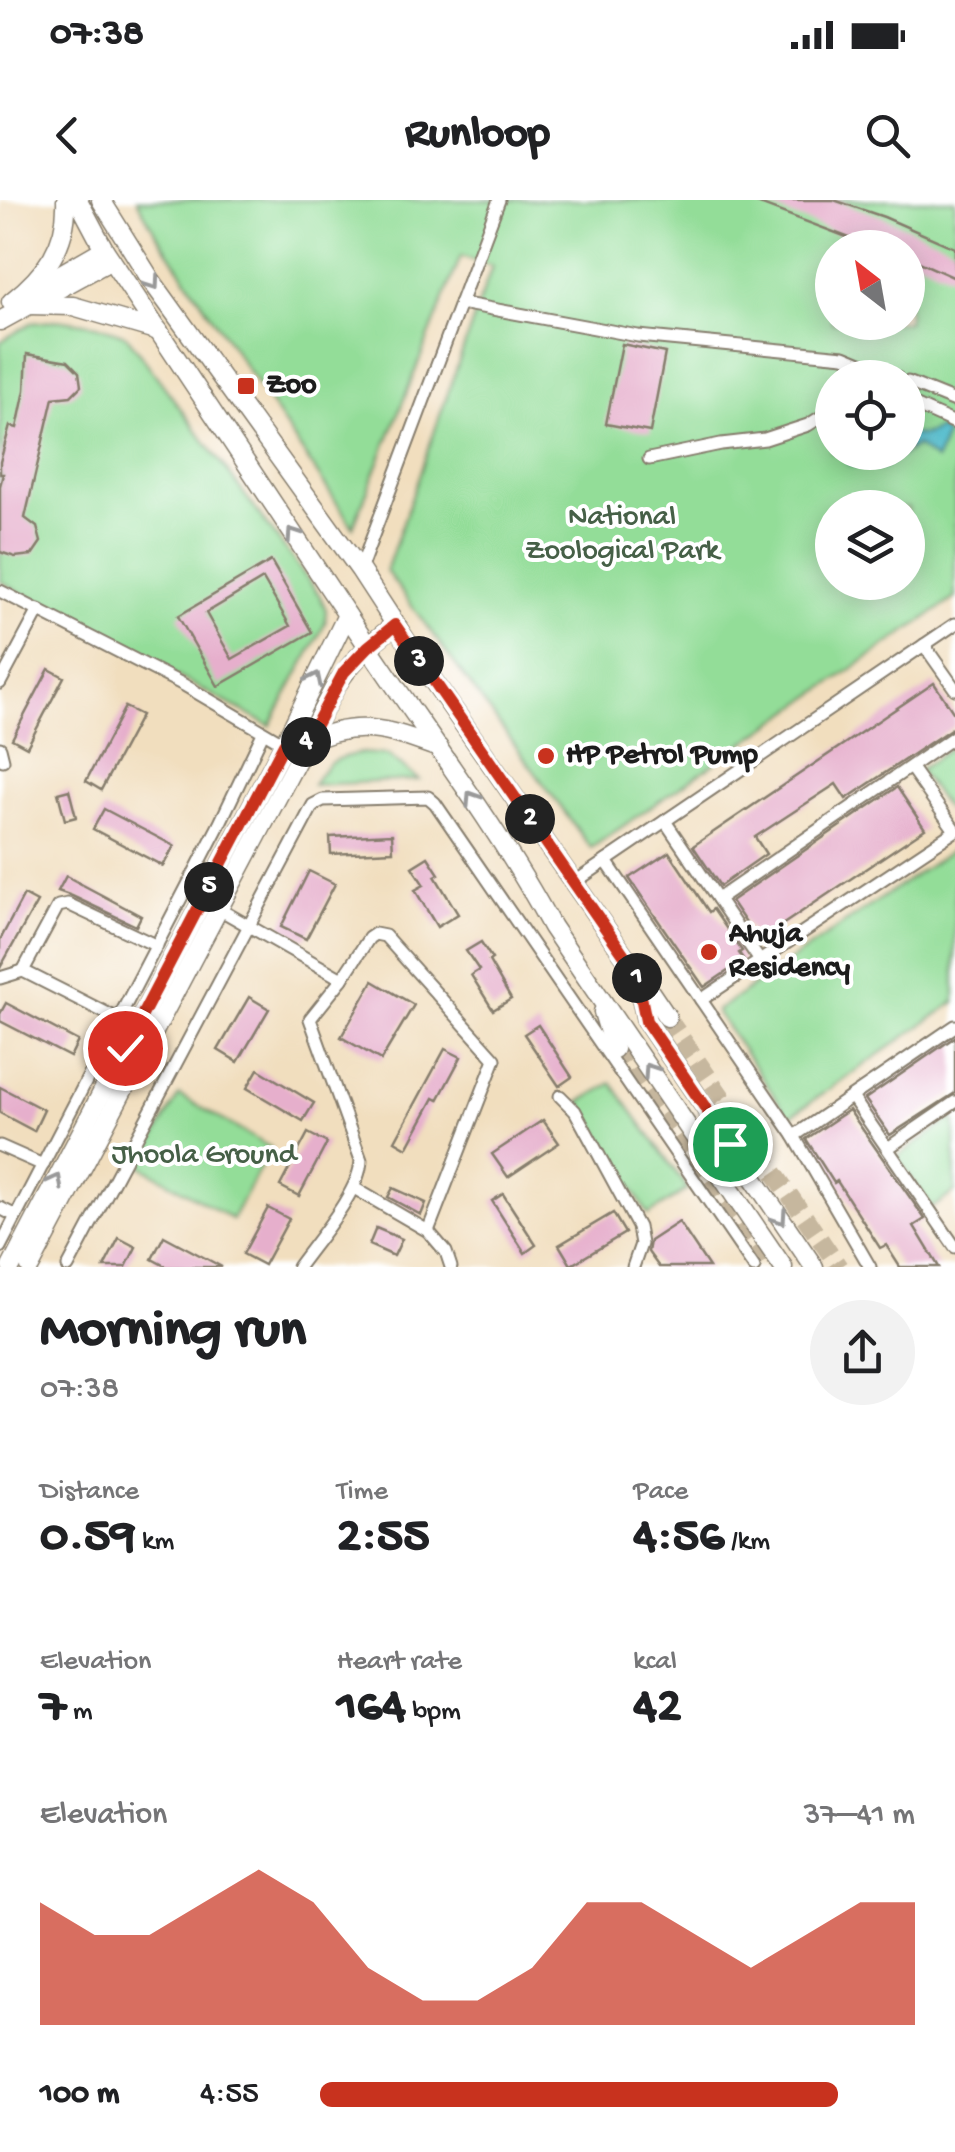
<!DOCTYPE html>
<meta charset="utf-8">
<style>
body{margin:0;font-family:"Gochi Hand",sans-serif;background:#f2f2f2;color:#202124;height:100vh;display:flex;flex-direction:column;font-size:38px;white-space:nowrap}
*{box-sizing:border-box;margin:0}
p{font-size:32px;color:#757577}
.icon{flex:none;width:55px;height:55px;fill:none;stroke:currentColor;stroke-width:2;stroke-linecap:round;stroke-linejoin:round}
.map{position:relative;height:1067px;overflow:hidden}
.sheet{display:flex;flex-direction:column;background:#fff;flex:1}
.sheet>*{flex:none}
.needle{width:65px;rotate:329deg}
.fabs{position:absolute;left:815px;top:30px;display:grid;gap:20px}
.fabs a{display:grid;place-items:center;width:110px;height:110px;border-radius:50%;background:#fff;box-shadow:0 5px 25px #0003;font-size:50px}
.pin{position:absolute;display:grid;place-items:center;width:85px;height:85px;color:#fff;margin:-42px;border:5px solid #fff;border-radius:50%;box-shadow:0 2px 10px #0007}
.km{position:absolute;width:50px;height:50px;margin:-25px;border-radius:50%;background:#222;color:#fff;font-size:28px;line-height:50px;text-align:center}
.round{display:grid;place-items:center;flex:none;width:105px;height:105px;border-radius:52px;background:#f2f2f2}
.headline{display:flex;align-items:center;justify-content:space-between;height:170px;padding:0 40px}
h1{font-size:55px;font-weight:700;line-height:75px}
.figures{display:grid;grid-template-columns:repeat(3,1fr);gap:15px;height:170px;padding:10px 40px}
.figures div{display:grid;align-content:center}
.figures b{font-size:50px;font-weight:700}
.figures small{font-size:28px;font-weight:400}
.figures p{font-size:28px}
.chart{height:280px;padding:20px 40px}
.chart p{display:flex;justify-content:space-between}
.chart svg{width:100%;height:180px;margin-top:10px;fill:#c8321e;opacity:.7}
ul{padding:0 40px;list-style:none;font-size:32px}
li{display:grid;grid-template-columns:160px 120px 1fr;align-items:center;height:75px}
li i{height:25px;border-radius:12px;background:#c8321e}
.status{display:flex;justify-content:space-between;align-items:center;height:70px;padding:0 50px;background:#fff;direction:ltr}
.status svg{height:28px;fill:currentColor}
header{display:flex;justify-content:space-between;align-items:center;height:130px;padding:0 40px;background:#fff;font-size:45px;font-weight:700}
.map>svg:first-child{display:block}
.green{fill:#93dd98;stroke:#587c5a;stroke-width:2.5;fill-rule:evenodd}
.water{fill:#52bdcd;stroke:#376c74;stroke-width:2.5}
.building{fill:#e6afcc;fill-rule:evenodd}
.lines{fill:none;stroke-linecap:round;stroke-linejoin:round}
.secondary-tunnel{stroke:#c6b79e;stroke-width:18;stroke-dasharray:18 9;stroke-linecap:butt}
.street-casing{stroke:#867d6d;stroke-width:15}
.secondary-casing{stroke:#867d6d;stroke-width:21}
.street{stroke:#fff;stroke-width:11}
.secondary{stroke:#fff;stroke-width:18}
.oneway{stroke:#999}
.route-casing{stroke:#fff;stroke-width:20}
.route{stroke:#c8321e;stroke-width:12}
.poi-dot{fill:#c8321e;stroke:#fff;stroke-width:4}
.labels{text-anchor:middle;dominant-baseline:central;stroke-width:8;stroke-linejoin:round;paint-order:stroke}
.poi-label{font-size:30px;font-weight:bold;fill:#1c1c1c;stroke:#fff;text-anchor:start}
.park-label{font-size:30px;fill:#466047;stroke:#fff}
</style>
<div class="status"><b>07:38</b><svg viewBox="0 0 49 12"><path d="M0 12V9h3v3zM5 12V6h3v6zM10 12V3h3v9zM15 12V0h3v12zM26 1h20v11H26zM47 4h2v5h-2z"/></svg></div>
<header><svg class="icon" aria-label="back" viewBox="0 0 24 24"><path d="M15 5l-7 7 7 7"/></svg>Runloop<svg class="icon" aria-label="search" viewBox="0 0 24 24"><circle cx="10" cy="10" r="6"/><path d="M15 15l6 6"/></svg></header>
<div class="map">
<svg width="955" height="1067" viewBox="0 0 955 1067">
<rect width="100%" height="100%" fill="#fff"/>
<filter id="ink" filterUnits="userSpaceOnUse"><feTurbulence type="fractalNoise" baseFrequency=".01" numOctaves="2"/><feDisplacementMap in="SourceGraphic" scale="20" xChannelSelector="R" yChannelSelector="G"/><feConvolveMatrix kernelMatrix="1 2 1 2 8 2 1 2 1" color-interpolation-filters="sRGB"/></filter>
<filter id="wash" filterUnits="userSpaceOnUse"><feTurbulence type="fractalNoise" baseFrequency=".0048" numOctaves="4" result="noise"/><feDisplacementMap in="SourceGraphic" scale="40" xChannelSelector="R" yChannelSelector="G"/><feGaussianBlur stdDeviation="2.25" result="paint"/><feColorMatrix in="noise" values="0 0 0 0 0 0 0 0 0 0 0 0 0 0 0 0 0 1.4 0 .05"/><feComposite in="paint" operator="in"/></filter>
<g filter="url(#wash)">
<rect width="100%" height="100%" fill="#f1debe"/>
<g class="green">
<path d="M137 0H955V398L591 648 386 371 492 66 461 56 353 327 155 32ZM832 48H908V122H832ZM832 178H908V252H832ZM832 308H908V382H832Z"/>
<path d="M64 120 97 125 126 135 320 396 326 410 325 424 270 526 0 381V142L31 123Z"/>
<path d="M955 545V621L919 570Z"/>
<path d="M363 553 388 555 419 580 313 585C326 561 336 557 363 553Z"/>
<path d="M955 648V802L789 917 716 811Z"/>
<path d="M612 883 688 989 648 1015 580 902Z"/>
<path d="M179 895 271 948 232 1019 140 965Z"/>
<path d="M953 918 955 921V992L932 1008 897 957Z"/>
</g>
<g class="water">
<path d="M940 229 946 235 936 260 916 246 908 251V234L924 235Z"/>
<path d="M842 253V252L905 253 882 268 850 265 843 258Z"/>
</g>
<g id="blocks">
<g class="building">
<path d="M749 0H834L884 17 955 48V78L908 57V48H887L880 44 877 48H853L852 39Z"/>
<path d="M622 144 665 153 650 232 606 224Z"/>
<path d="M27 154 68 161 79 172 81 186 71 196 53 198 25 318 37 327 41 342 32 355 15 357 0 352V286L3 274H0V262L10 226 17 228 25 190Z"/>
<path d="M271 361 312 432 218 486 178 416ZM263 379 290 426 232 459 206 413Z"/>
<path d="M49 469 64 477 27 547 12 539Z"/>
<path d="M934 483 955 515V526L846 599 836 584 755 637 766 654 720 686 693 646Z"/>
<path d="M125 507 141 515 101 590 86 581Z"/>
<path d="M897 587 925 629 758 741 731 701Z"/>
<path d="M69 590 76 617 65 620 58 593Z"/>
<path d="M104 609 174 646 163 666 93 629Z"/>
<path d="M392 634 393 651 331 654 330 637Z"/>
<path d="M669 652 709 712 713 709 742 751 739 753 744 760 704 787 629 678Z"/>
<path d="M428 657 439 674 435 676 458 714 437 727 415 690 424 685 412 667Z"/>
<path d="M309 671 335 684 306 739 281 727Z"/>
<path d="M66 676 141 716 136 726 72 696 58 691Z"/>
<path d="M24 695 37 702 0 768V740Z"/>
<path d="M481 742 492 759 489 761 511 799 493 810 471 775 479 770 466 751Z"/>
<path d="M373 781 414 805 381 860 341 837Z"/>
<path d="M249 797 269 809 238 862 218 850Z"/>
<path d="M6 803 78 841 70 857 0 821V814Z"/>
<path d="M538 825 572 877 559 886 524 834Z"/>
<path d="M955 837V893L890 935 865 899Z"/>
<path d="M445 849 461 857 438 900 434 898 407 948 395 941Z"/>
<path d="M258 869 314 903 303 921 247 888Z"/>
<path d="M0 887 44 910 34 931 0 913Z"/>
<path d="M849 910 925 1019 914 1026 939 1067H900L886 1045 880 1048 837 981 834 983 806 939Z"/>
<path d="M543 920 559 943 508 977 492 954Z"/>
<path d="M308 933 327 943 299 996 280 986Z"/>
<path d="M393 988 426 1003 421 1015 388 997Z"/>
<path d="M503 994 536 1045 525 1053 492 1001Z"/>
<path d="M268 1008 289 1019 264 1065 243 1054Z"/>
<path d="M613 1013 625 1033 571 1065 559 1045Z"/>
<path d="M679 1022 709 1067H659L648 1052 650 1041Z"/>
<path d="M376 1028 402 1039 394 1056 369 1045Z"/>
<path d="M164 1036 222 1067H167L152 1059Z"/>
<path d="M119 1038 136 1047 126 1067H104Z"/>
</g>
</g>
</g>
<g filter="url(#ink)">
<use href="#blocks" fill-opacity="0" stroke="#867d6d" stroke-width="2.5"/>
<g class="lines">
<g class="secondary-tunnel">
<path d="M667 817 839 1067"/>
<path d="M614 849 765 1067"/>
</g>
<g class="street-casing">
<g id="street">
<path d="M460 103 638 136 844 156 897 178"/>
<path d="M908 182 955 201"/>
<path d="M908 202 955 223"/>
<path d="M649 259 721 244 765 239 808 225 832 210"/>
<path d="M360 370 499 0"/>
<path d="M0 391 184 485 286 545"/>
<path d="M924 445 955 489"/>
<path d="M0 483 39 410"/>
<path d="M0 548 3 560"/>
<path d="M911 568 954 629"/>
<path d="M665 621 760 761"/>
<path d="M606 661 794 936 870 1067"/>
<path d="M575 682 955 424"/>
<path d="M718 699 955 536"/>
<path d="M219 709 342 779"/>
<path d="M0 778 23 771"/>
<path d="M701 800 955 631"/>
<path d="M118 819 23 771 58 706 68 704 157 746"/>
<path d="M560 896 575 911 638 1027 641 1044 633 1067"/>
<path d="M852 897 955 1047"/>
<path d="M794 936 955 826"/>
<path d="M0 946 43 965"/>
<path d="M888 948 955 902"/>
<path d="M354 988 428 1031 446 1052 451 1067"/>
<path d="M0 1008 16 1016"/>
<path d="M0 1047 219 625 263 533"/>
<path d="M68 1067 313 605 323 600 428 597 435 603 754 1067"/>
<path d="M298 1067C317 1040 360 992 361 960L310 819 342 779 369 738 375 734 385 736 495 859 428 1031"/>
</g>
</g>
<g class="secondary-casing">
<g id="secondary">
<path d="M78 0 104 49C193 182 280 316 369 448 431 540 499 629 552 727L783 1067"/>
<path d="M101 0 151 80 360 370 418 459 636 772 646 821 814 1067"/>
<path d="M35 89 104 49"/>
<path d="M11 102C45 75 68 45 66 0"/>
<path d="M29 105 73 106 159 131"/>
<path d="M0 121 111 60"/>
<path d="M306 543C358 518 389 530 439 548"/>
<path d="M642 780 667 817"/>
<path d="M603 812 614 849"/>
<path d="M11 1067 284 544 347 415"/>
<path d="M30 1067 336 486C351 461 372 442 395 425"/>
</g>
</g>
<use href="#street" class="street"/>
<use href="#secondary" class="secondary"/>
</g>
<defs><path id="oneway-chevron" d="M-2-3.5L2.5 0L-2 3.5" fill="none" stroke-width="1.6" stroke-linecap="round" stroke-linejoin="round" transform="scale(2.5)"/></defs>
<g class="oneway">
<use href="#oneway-chevron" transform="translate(153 83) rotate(55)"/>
<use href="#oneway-chevron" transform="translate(293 334) rotate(-124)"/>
<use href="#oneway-chevron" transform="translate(315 479) rotate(-64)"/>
<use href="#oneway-chevron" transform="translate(472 598) rotate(-123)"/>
<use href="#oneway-chevron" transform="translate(650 870) rotate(-124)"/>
<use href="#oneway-chevron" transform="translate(56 981) rotate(-62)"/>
<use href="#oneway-chevron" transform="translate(780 1018) rotate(56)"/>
</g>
</g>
<g class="lines" filter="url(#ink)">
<g class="route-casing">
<path id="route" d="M125 848 284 544 301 553 344 472 368 447 395 425 636 772 646 821 730 944"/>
</g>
<use href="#route" class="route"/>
</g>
<g class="poi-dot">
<rect x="236" y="176" width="20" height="20" rx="5"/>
<circle cx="546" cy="556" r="10"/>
<circle cx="709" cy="752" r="10"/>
</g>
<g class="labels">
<g class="poi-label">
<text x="266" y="186">Zoo</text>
<text x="566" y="556">HP Petrol Pump</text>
<text x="729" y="735">Ahuja<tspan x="729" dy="34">Residency</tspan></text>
</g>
<g class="park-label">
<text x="622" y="318">National<tspan x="622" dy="34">Zoological Park</tspan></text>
<text x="204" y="956">Jhoola Ground</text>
</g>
</g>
</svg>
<div class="fabs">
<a><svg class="needle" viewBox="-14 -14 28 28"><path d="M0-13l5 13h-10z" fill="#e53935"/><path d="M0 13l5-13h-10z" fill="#757577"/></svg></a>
<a><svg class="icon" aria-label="locate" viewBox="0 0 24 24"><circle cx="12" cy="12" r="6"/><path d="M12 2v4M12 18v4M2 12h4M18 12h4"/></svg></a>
<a><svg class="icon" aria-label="layers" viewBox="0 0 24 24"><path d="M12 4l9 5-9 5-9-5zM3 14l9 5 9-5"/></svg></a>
</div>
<div class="pin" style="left:730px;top:944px;background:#1e9e55"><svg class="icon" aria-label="arrive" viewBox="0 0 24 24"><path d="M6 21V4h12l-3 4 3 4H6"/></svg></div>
<div class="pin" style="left:125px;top:848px;background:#d93025"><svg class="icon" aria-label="check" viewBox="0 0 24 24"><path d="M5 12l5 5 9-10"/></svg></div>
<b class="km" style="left:637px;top:778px">1</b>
<b class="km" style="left:530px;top:619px">2</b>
<b class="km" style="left:419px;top:461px">3</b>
<b class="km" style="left:306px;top:542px">4</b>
<b class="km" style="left:209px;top:687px">5</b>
</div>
<section class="sheet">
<div class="headline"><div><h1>Morning run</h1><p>07:38</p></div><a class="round"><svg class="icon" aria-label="share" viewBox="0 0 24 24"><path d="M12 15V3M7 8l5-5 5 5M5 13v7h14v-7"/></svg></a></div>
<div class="figures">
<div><p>Distance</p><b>0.59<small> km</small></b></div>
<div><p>Time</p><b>2:55</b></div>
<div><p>Pace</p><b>4:56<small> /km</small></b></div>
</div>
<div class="figures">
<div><p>Elevation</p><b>7<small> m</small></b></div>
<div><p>Heart rate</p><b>164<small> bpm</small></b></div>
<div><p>kcal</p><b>42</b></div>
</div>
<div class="chart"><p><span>Elevation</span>37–41 m</p>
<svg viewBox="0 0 160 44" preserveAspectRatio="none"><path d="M0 44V14L10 22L20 22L30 14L40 6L50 14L60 30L70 38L80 38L90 30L100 14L110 14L120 22L130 30L140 22L150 14L160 14V44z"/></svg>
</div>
<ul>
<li><b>100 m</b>4:55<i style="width:87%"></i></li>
</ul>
</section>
